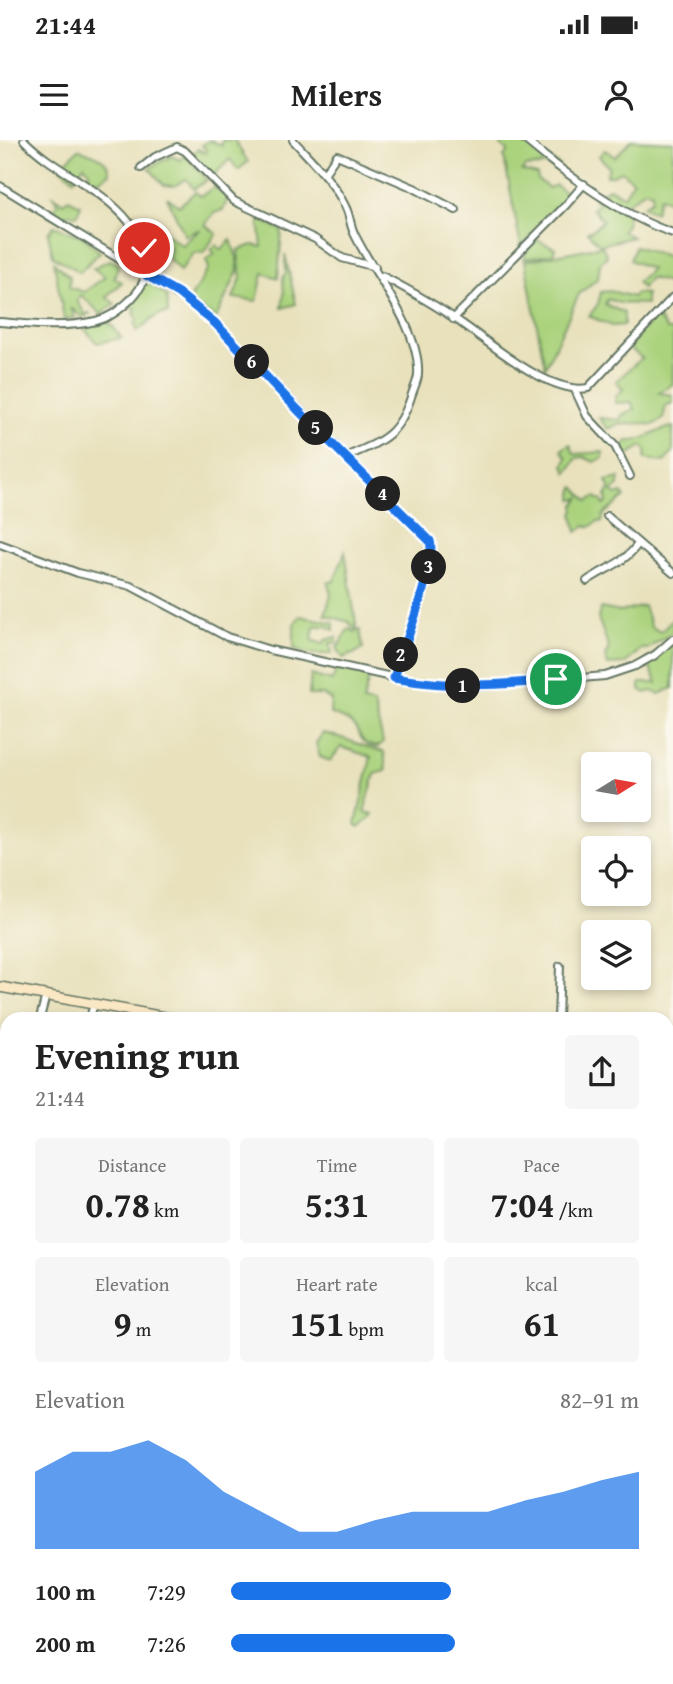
<!DOCTYPE html>
<meta charset="utf-8">
<style>
body{margin:0;font-family:"Gentium Book Plus",serif;background:#f6f6f6;color:#222;height:100vh;display:flex;flex-direction:column;font-size:26px;white-space:nowrap}
*{box-sizing:border-box;margin:0}
p{font-size:23px;color:#767676}
.icon{flex:none;width:38px;height:38px;fill:none;stroke:currentColor;stroke-width:2;stroke-linecap:round;stroke-linejoin:round}
.map{position:relative;flex:1;overflow:hidden}
.details{position:absolute;left:0px;top:872px;width:674px;height:674px;display:flex;flex-direction:column;background:#fff;border-radius:21px 21px 0 0;box-shadow:0 4px 10px #0003}
.details>*{flex:none}
.needle{width:46px;rotate:79deg}
.controls{position:absolute;left:581px;top:612px;display:grid;gap:14px}
.controls a{display:grid;place-items:center;width:70px;height:70px;border-radius:7px;background:#fff;box-shadow:0 4px 10px #0003;font-size:35px}
.pin{position:absolute;display:grid;place-items:center;width:60px;height:60px;color:#fff;margin:-30px;border:4px solid #fff;border-radius:50%;box-shadow:0 2px 7px #0007}
.km{position:absolute;width:35px;height:35px;margin:-18px;border-radius:50%;background:#222;color:#fff;font-size:19px;line-height:35px;text-align:center}
.round{display:grid;place-items:center;flex:none;width:74px;height:74px;border-radius:7px;background:#f6f6f6}
.headline{display:flex;align-items:center;justify-content:space-between;height:119px;padding:0 35px}
h1{font-size:38px;font-weight:800;line-height:52px}
.figures{display:grid;grid-template-columns:repeat(3,1fr);gap:10px;height:119px;padding:7px 35px}
.figures div{display:grid;align-content:center;border-radius:7px;background:#f6f6f6;text-align:center}
.figures b{font-size:35px;font-weight:800}
.figures small{font-size:19px;font-weight:400}
.figures p{font-size:19px}
.chart{height:196px;padding:14px 35px}
.chart p{display:flex;justify-content:space-between}
.chart svg{width:100%;height:126px;margin-top:7px;fill:#1a73e8;opacity:.7}
ul{padding:0 35px;list-style:none;font-size:23px}
li{display:grid;grid-template-columns:112px 84px 1fr;align-items:center;height:52px}
li i{height:18px;border-radius:9px;background:#1a73e8}
.status{display:flex;justify-content:space-between;align-items:center;height:49px;padding:0 35px;background:#fff;direction:ltr}
.status svg{height:19px;fill:currentColor}
header{display:flex;justify-content:space-between;align-items:center;height:91px;padding:0 35px;background:#fff;font-size:32px;font-weight:800}
.map>svg:first-child{display:block}
.green{fill:#abd37e;stroke:#658859;stroke-width:2}
.lines{fill:none;stroke-linecap:round;stroke-linejoin:round}
.stream{stroke:#5dc8d5;stroke-width:2}
.canal{stroke:#5dc8d5;stroke-width:6}
.street-casing{stroke:#657664;stroke-width:10}
.secondary-casing{stroke:#657664;stroke-width:12}
.street{stroke:#fff;stroke-width:6}
.secondary{stroke:#fae7c3;stroke-width:9}
.route-casing{stroke:#fff;stroke-width:14}
.route{stroke:#1a73e8;stroke-width:9}
</style>
<div class="status"><b>21:44</b><svg viewBox="0 0 49 12"><path d="M0 12V9h3v3zM5 12V6h3v6zM10 12V3h3v9zM15 12V0h3v12zM26 1h20v11H26zM47 4h2v5h-2z"/></svg></div>
<header><svg class="icon" aria-label="menu" viewBox="0 0 24 24"><path d="M4 6h16M4 12h16M4 18h16"/></svg>Milers<svg class="icon" aria-label="person" viewBox="0 0 24 24"><circle cx="12" cy="8" r="4"/><path d="M4 21q1-7 8-7t8 7"/></svg></header>
<div class="map">
<svg width="673" height="1544" viewBox="0 0 673 1544">
<rect width="100%" height="100%" fill="#fbf7ec"/>
<filter id="ink" filterUnits="userSpaceOnUse"><feTurbulence type="fractalNoise" baseFrequency=".0143" numOctaves="2"/><feDisplacementMap in="SourceGraphic" scale="14" xChannelSelector="R" yChannelSelector="G"/><feConvolveMatrix kernelMatrix="1 2 1 2 8 2 1 2 1" color-interpolation-filters="sRGB"/></filter>
<filter id="wash" filterUnits="userSpaceOnUse"><feTurbulence type="fractalNoise" baseFrequency=".00686" numOctaves="4" result="noise"/><feDisplacementMap in="SourceGraphic" scale="28" xChannelSelector="R" yChannelSelector="G"/><feGaussianBlur stdDeviation="1.57" result="paint"/><feColorMatrix in="noise" values="0 0 0 0 0 0 0 0 0 0 0 0 0 0 0 0 0 1.4 0 .05"/><feComposite in="paint" operator="in"/></filter>
<g filter="url(#wash)">
<rect width="100%" height="100%" fill="#e8e1bc"/>
<g class="green">
<path d="M210 0 222 6V0H234L248 22 238 30 230 19 214 35 195 20 193 13 198 9 205 13 207 11 202 5Z"/>
<path d="M499 0H543L533 7 559 25 556 30 543 24 540 26 526 27 522 31 537 35 538 40 549 48 556 45 570 56 521 107 504 17 508 11 502 7Z"/>
<path d="M631 0 673 2V65L666 59 660 57 655 72 643 66 652 59V53L645 50 623 67 628 73 627 85 622 91 632 97 600 105 587 92 593 90 603 80 592 69 600 62 594 60 596 55 609 48 624 56 633 41 621 31 613 35 606 36 609 27 599 16 605 10 615 17Z"/>
<path d="M79 9C92 15 107 16 110 33L92 45 87 43 89 31 84 25 74 39 60 27Z"/>
<path d="M171 16 181 20 183 16 188 18 207 40 194 49 186 39 174 46 164 45 149 28Z"/>
<path d="M214 47 228 58 223 70 214 73 205 85 217 94 203 113 195 112 180 131 169 119 167 113 170 109 165 106 159 110 160 99 166 94 182 105 201 89 185 96 167 57 179 66 195 52 201 56Z"/>
<path d="M52 54 63 63 68 59 81 65 77 75 67 74 60 80 48 75 58 64Z"/>
<path d="M259 79 282 90 278 138 263 133 257 161 233 158 241 138 238 110 253 105 262 107Z"/>
<path d="M54 86 84 97 100 112 80 132 53 116 48 93Z"/>
<path d="M535 99 555 108 553 114 524 119 528 107Z"/>
<path d="M231 100 237 118 238 131 216 178 189 161 209 128 206 120 215 114 211 109 217 105 221 110Z"/>
<path d="M602 106 607 116 600 123 598 138 579 154 545 228 525 121Z"/>
<path d="M635 106 673 118V144L650 138 642 148 637 142 651 129 630 120Z"/>
<path d="M285 114 296 164 282 168 284 154 283 138 286 132Z"/>
<path d="M109 120 119 124 114 138 122 142 106 157 115 164 101 174 81 155 77 161 85 174 91 173 82 177 71 168 75 178 64 179 54 122 70 137 69 147 84 152 105 137 93 128Z"/>
<path d="M149 142 167 156 168 173 158 175 137 191 135 184 138 179 134 174 136 169 129 167C129 156 140 146 149 142Z"/>
<path d="M611 151 633 157 636 153 646 154V164L619 163 608 159 605 164 624 173V185L612 186 589 176 598 164 601 152Z"/>
<path d="M655 174 667 190H673V244L659 253 673 255V263L666 265 663 279 653 285 639 283 616 285 608 289 599 278 620 280 623 274 635 269 631 262 615 263 616 256 623 249 616 241 642 218 629 208Z"/>
<path d="M97 180C110 181 114 187 121 198L97 203 79 183Z"/>
<path d="M673 287V312L664 322 645 319 646 310 642 306 630 314 623 313V307L627 301C644 302 656 289 673 287Z"/>
<path d="M570 304 574 314 603 312V318L594 322 584 317 577 318 567 333 564 325 567 318 561 310Z"/>
<path d="M620 338 618 346 612 352 617 355 622 353 625 357 604 374 602 382 598 381 590 387 585 386 577 392 573 374 575 370 574 366 580 358 573 360V349L575 347 588 361 595 357 601 360 604 365 607 362 606 356 610 349 606 341Z"/>
<path d="M345 412 357 490H360L363 508 355 513 343 518 337 508C344 501 343 495 349 488L354 492 357 491 349 482 325 475 331 455 328 443 334 441Z"/>
<path d="M644 466 651 487 661 492 673 478V492L647 509H641L625 524 608 525 605 516 609 508 598 478 601 468 620 472Z"/>
<path d="M300 476 334 483V490L327 486H314L312 500 323 504 325 500 337 497V503H330L332 514H314L294 509V484Z"/>
<path d="M673 501V548L659 554 651 551 646 553 640 550V543H657L646 520Z"/>
<path d="M338 525 370 533 363 562 374 564 383 602 378 607C357 604 363 594 352 584 347 579 336 576 330 573L331 560 323 555H309L311 535 332 541Z"/>
<path d="M323 593C344 597 363 607 384 612L386 631 375 634 364 672 373 674 368 681 359 687 356 684 371 617 341 607 330 621 320 617 316 603Z"/>
</g>
<g class="lines">
<path class="stream" d="M667 1288 673 1289"/>
<g class="canal">
<path d="M0 1142 7 1146"/>
<path d="M667 1238H673"/>
</g>
</g>
</g>
<g filter="url(#ink)">
<g class="lines">
<g class="street-casing">
<g id="street">
<path d="M293 0C312 21 334 42 346 68 350 76 350 85 354 93 371 131 421 189 418 234 418 240 414 248 412 254 399 296 383 301 345 317"/>
<path d="M525 0C564 33 624 77 673 93"/>
<path d="M141 28 155 17 177 7 185 11 234 61 315 99 342 118 375 127"/>
<path d="M324 34 337 15 414 48 456 70"/>
<path d="M0 46 199 168 430 401C437 422 402 512 394 538"/>
<path d="M382 136C409 150 436 165 461 183 492 204 549 255 588 248L673 157"/>
<path d="M453 179 565 66 584 44"/>
<path d="M0 182C31 185 65 188 96 181 109 178 118 171 128 162 156 136 150 110 129 82 101 47 55 32 24 0"/>
<path d="M575 250 587 276 615 306 630 336"/>
<path d="M607 376 673 433"/>
<path d="M0 404 78 433 131 446 227 497 270 510 405 540 457 546H485L605 536 635 526 655 515 673 499"/>
<path d="M587 441C605 428 624 424 638 404"/>
<path d="M40 878 46 855"/>
<path d="M90 878 94 864"/>
<path d="M558 878 560 826"/>
<path d="M0 917 7 919"/>
<path d="M0 1004 7 1005"/>
<path d="M667 1032H673"/>
<path d="M0 1246 7 1247"/>
<path d="M0 1291 7 1259"/>
<path d="M667 1403 673 1406"/>
<path d="M0 1472 7 1473"/>
<path d="M667 1488 673 1489"/>
<path d="M0 1535 7 1510"/>
<path d="M29 1538 51 1544"/>
<path d="M360 1538 385 1544"/>
<path d="M632 1538 648 1544"/>
<path d="M135 1544 136 1538"/>
<path d="M256 1544 257 1538"/>
<path d="M550 1544V1538"/>
<path d="M665 1544 673 1528"/>
</g>
</g>
<g class="secondary-casing">
<g id="secondary">
<path d="M0 847 170 878"/>
<path d="M667 957 673 956"/>
<path d="M667 1097 673 1096"/>
<path d="M0 1394 7 1393"/>
</g>
</g>
<use href="#street" class="street"/>
<use href="#secondary" class="secondary"/>
</g>
</g>
<g class="lines" filter="url(#ink)">
<g class="route-casing">
<path id="route" d="M144 108 147 117 146 135 178 153 215 183 298 270 430 401C437 422 402 512 394 538 449 548 501 546 556 539"/>
</g>
<use href="#route" class="route"/>
</g>
</svg>
<div class="controls">
<a><svg class="needle" viewBox="-14 -14 28 28"><path d="M0-13l5 13h-10z" fill="#e53935"/><path d="M0 13l5-13h-10z" fill="#767676"/></svg></a>
<a><svg class="icon" aria-label="locate" viewBox="0 0 24 24"><circle cx="12" cy="12" r="6"/><path d="M12 2v4M12 18v4M2 12h4M18 12h4"/></svg></a>
<a><svg class="icon" aria-label="layers" viewBox="0 0 24 24"><path d="M12 4l9 5-9 5-9-5zM3 14l9 5 9-5"/></svg></a>
</div>
<div class="pin" style="left:556px;top:539px;background:#1e9e55"><svg class="icon" aria-label="arrive" viewBox="0 0 24 24"><path d="M6 21V4h12l-3 4 3 4H6"/></svg></div>
<div class="pin" style="left:144px;top:108px;background:#d93025"><svg class="icon" aria-label="check" viewBox="0 0 24 24"><path d="M5 12l5 5 9-10"/></svg></div>
<b class="km" style="left:463px;top:546px">1</b>
<b class="km" style="left:401px;top:515px">2</b>
<b class="km" style="left:429px;top:427px">3</b>
<b class="km" style="left:383px;top:354px">4</b>
<b class="km" style="left:316px;top:288px">5</b>
<b class="km" style="left:252px;top:222px">6</b>
<section class="details">
<div class="headline"><div><h1>Evening run</h1><p>21:44</p></div><a class="round"><svg class="icon" aria-label="share" viewBox="0 0 24 24"><path d="M12 15V3M7 8l5-5 5 5M5 13v7h14v-7"/></svg></a></div>
<div class="figures">
<div><p>Distance</p><b>0.78<small> km</small></b></div>
<div><p>Time</p><b>5:31</b></div>
<div><p>Pace</p><b>7:04<small> /km</small></b></div>
</div>
<div class="figures">
<div><p>Elevation</p><b>9<small> m</small></b></div>
<div><p>Heart rate</p><b>151<small> bpm</small></b></div>
<div><p>kcal</p><b>61</b></div>
</div>
<div class="chart"><p><span>Elevation</span>82–91 m</p>
<svg viewBox="0 0 160 44" preserveAspectRatio="none"><path d="M0 44V17L10 10L20 10L30 6L40 13L50 24L60 31L70 38L80 38L90 34L100 31L110 31L120 31L130 27L140 24L150 20L160 17V44z"/></svg>
</div>
<ul>
<li><b>100 m</b>7:29<i style="width:54%"></i></li>
<li><b>200 m</b>7:26<i style="width:55%"></i></li>
</ul>
</section>
</div>
